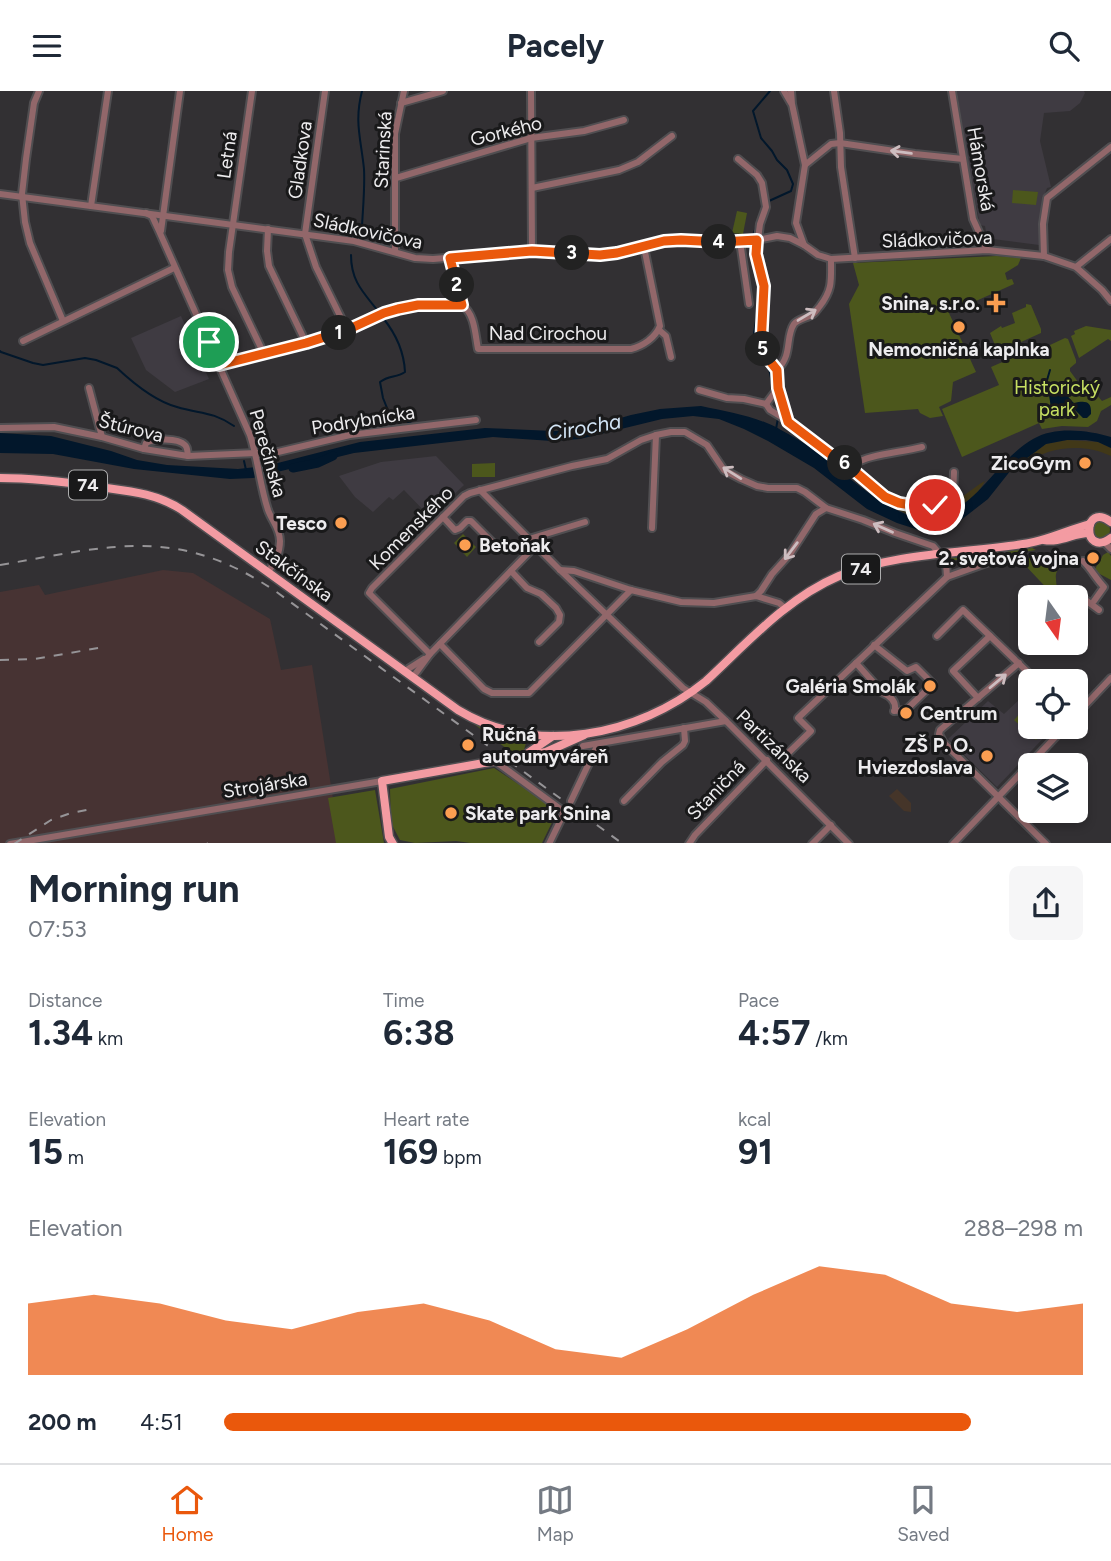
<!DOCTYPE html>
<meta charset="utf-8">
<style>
body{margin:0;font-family:Figtree,sans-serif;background:#f6f6f7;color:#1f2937;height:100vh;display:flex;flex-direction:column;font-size:26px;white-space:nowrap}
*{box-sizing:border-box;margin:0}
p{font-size:23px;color:#747a83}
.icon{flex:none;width:38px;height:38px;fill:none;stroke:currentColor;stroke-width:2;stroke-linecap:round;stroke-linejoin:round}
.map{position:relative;height:752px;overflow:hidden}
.panel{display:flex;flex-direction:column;background:#fff;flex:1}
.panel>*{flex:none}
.needle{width:46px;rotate:166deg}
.buttons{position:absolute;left:1018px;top:494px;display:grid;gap:14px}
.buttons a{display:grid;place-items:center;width:70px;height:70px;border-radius:10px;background:#fff;box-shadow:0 4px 10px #0003;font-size:35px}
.pin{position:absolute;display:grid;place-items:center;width:60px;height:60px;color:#fff;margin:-30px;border:4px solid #fff;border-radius:50%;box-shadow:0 2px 7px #0007}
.km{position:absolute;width:35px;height:35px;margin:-18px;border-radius:50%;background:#222;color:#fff;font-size:19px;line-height:35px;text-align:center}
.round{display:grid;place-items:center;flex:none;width:74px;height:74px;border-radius:10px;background:#f6f6f7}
.overview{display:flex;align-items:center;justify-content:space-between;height:119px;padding:0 28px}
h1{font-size:38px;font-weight:700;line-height:52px}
.stats{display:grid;grid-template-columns:repeat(3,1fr);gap:10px;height:119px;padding:7px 28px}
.stats div{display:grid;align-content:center}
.stats b{font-size:35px;font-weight:700}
.stats small{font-size:19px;font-weight:400}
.stats p{font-size:19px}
.chart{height:196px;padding:14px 28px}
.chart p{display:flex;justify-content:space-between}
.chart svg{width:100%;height:126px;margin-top:7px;fill:#ea580c;opacity:.7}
ul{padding:0 28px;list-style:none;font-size:23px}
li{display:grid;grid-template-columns:112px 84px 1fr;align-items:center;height:52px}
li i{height:18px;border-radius:9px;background:#ea580c}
header{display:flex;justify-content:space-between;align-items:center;height:91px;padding:0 28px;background:#fff;font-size:32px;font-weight:700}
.tab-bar{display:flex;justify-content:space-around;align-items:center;height:98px;border-top:2px solid #e0e1e3;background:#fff;font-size:19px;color:#747a83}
.tab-bar a{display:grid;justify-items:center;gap:4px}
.tab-bar .selected{color:#ea580c}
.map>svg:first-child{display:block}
.commercial{fill:#453529}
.industrial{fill:#473333}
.built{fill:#3f3b42}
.green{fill:#4c571c}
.sand{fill:#413818}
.water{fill:#02172b}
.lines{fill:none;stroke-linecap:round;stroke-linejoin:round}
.stream{stroke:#02172b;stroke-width:2}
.river{stroke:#02172b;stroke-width:9}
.minor-casing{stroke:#504e51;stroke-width:10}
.major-casing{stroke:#504e51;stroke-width:11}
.minor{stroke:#92676a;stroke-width:6}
.major{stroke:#f39ba2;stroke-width:8}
.rail{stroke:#969497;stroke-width:2;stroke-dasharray:9 9;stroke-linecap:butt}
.oneway{stroke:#cdbdc0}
.route-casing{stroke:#fff;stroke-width:14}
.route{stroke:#ea580c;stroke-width:9}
.poi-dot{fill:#fb9e51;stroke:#19191a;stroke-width:2.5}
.labels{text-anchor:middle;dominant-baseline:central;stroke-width:6;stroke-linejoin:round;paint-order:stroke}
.shield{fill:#19191a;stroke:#adadae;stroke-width:2}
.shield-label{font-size:18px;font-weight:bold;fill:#edecee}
.street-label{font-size:19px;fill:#edecee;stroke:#19191a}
.poi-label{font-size:19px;font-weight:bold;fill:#edecee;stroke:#19191a;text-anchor:end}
.park-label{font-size:19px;fill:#c7e062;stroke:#19191a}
.water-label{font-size:21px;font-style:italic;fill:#d3e5f6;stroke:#19191a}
</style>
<header><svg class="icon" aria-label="menu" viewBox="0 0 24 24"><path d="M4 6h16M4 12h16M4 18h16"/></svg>Pacely<svg class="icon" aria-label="search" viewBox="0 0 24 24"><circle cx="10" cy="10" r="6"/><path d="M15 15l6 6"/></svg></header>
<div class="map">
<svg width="1111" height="753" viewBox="0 0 1111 753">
<rect width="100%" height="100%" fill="#323033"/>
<path class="commercial" d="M897 698 911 712V721L904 720 889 705Z"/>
<path class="industrial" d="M163 479 193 482 270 528 281 579 312 574 340 752 0 753V501L39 494 45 504Z"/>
<g class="built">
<path d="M957 0H1084L1085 2 1080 12 1070 20 1044 22 1040 50 1051 96 1047 97 1044 105H1042L1039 154 993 148 991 144 986 141 985 135 980 134 971 89Z"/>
<path d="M181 225 209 288 175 301 146 279 131 247Z"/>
<path d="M436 365 464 394 430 426 404 399 393 409 389 406 373 421 355 406 339 385 381 371Z"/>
<path d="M1021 607 1031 617V635H1049L1052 638 997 696 948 648 988 610 1004 623Z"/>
</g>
<g class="green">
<path d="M1013 99 1038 101 1036 114 1012 112Z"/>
<path d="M737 120 747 122 743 143 732 142Z"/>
<path d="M997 165 1021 167 1018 174 1005 182 1007 189 1012 188 1014 193 949 222 976 281 953 291 951 310 939 316 943 325 930 327 920 322 918 318 865 322 849 213 859 194 853 172Z"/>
<path d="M1026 213 1031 214 1041 238V242L1001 260 997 259 990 242 1001 235 1002 237 1015 232 1012 222 1026 216Z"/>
<path d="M1086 235 1111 239V250L1108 248 1079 267 1071 245 1075 243 1074 240Z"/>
<path d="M1065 247 1068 248 1076 269V272L1070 277V280L1081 295 1089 290 1091 297 1102 310 1111 306V314L1101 320 1097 330 1088 336 1062 335 1042 338 1039 332 962 366 942 318 999 294 991 276 1021 263 1024 268 1028 266 1029 268 1035 265 1037 260Z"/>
<path d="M495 372V386H472V373Z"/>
<circle cx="1101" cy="439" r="9"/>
<path d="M463 443 476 456 467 466 454 452Z"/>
<path d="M1032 457 1036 459 1003 464 947 470V468Z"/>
<path d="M1108 461 1111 465V489L1096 481 1095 478 1103 464Z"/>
<path d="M1040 462 1050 472 1053 470V464H1079L1081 469C1070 472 1054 474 1056 488 1056 496 1059 499 1057 506H1055L1023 472 1030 465Z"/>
<path d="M1025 617 1031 622V635H1044L1047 638 1036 649 1014 629Z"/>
<path d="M466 627 521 646 526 652 524 659 515 664Z"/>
<path d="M494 677 558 719 542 752 478 753 456 750 415 752 400 749 391 732 390 698Z"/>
<path d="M375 699 384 752H336L328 707Z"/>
</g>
<g class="sand">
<path d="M1067 349 1098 351 1111 357V365C1091 355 1068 355 1048 361 1040 364 1034 368 1025 368L1046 353Z"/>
<path d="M985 390C975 409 947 429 925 428 913 427 903 421 893 416 915 418 936 422 956 410 966 404 974 396 985 390Z"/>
</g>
<g class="water">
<path d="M1044 296 1049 297 1052 300C1066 300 1065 303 1074 312 1084 310 1092 309 1091 323L1087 327H1083L1073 317C1065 319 1059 323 1051 317L1049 304 1042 299Z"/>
<path d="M701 315C728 321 757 325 781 339 792 345 803 351 813 358 841 379 894 430 930 428 941 427 950 421 959 416 973 407 983 395 994 383 1005 370 1018 357 1033 348 1055 335 1088 339 1111 346V357L1098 351 1086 349H1067L1046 353 1011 379 988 408 961 429 945 434 919 439 897 432 867 418 814 377 768 350 744 338 719 328 693 325 662 328 580 348 552 350 493 346 354 362 253 387 230 388 134 378 53 363 0 362V342L51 345 111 360 137 369 167 374 238 378 266 375 360 351 485 337 553 340 579 339 631 324 660 318Z"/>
</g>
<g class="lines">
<g class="stream">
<path d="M769 110 791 100 793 93 787 79 777 69 772 60 761 47 753 20 770 0"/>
<path d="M362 135C363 116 365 97 364 78 361 48 354 31 362 0"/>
<path d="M752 147 757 133"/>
<path d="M751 152 750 161 757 177"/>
<path d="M351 164C351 190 363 201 378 220"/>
<path d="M758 183 761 201 754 242V255L769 277 773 297"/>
<path d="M383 227C396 243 404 260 405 281 396 287 389 284 380 291L383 307 389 322 412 333"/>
<path d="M0 260 1 261 33 272 43 274 85 267 96 269 117 277C133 292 154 310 177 316 200 323 212 320 234 335"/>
<path d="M1045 296 1050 279"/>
<path d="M775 303 778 313 779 321"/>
<path d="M776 338 778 327"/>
<path d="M244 370 246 379"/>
</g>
<path class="river" d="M293 377 318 372 333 365"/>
<g class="minor-casing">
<g id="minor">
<path d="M39 0 34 12 26 68 22 103 25 131 30 152 63 230"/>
<path d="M252 0 229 161 228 179 232 196 264 263"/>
<path d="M325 0 305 143 316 176 347 239"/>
<path d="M531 0 532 160"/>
<path d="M784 0 791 12"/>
<path d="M791 0 792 13 805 74"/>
<path d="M834 0 840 42 841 76 855 167"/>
<path d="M952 0 973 128 987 159"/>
<path d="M401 12 443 0"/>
<path d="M738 68 757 84 762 92 766 116 760 133 756 163 764 195 761 254 769 269 777 279 778 297 788 330 830 364 845 372 885 406 899 412 922 416 944 412 951 408 953 405 954 381"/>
<path d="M396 87 531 47 584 40 624 29"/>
<path d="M532 97 619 79 638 71 672 45"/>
<path d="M0 103 354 150 415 167 433 168 532 160 600 164 617 162 664 150 681 149 721 151 757 149 777 145 790 147 804 154 818 164 831 168 987 159 1044 165 1076 176 1102 199 1111 210"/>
<path d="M91 115 108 0"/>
<path d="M146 122 152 125 159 140 250 344C258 368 260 395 268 419 272 430 280 438 280 450 280 462 275 471 268 481"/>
<path d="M268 138 267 160 269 175 306 252"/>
<path d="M161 140 180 0"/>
<path d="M740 150 749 213"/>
<path d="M804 154 796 132 805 74 831 53 840 52 915 63 963 68"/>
<path d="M395 161V43L404 0"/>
<path d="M1044 165 1043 133 1047 107 1111 56"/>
<path d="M450 168 462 214"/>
<path d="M1076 176 1111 148"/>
<path d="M659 239 666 245 671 266"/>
<path d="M23 250 174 177"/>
<path d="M219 274 306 252 347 239 384 222 398 217 418 214H462C475 223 475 243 478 258H631C643 255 655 247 660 235L644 156"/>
<path d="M777 279C793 264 785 246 794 233 798 228 807 227 813 223 816 221 818 217 820 215 833 198 831 189 831 168"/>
<path d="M89 297 102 346"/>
<path d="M699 299 727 307 744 308 766 313 770 319 788 330"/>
<path d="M766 313 778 297"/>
<path d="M0 337 54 336 102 346 144 358 188 365 278 361 350 344 476 329"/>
<path d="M144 358 146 352C153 347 178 347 185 354 188 357 187 360 188 365"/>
<path d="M845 372C859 373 859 369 872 366 888 362 905 360 922 356"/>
<path d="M480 399 560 479 683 597 706 611 726 630 849 753"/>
<path d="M443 426 455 439 460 437 467 430H471L497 456"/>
<path d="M652 437 656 344"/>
<path d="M529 448 585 431"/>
<path d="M1104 451 1111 458"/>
<path d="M1083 470C1092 479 1096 488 1104 496L1094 510"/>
<path d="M560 479 574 480 631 499 681 511 714 512 756 505 779 512 785 517"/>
<path d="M511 480 527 497 541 503 556 517 560 524 559 531 539 551"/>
<path d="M947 486 1006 465"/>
<path d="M1076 502 1099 519"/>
<path d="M756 505 761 500 772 483 790 463 816 423 826 417"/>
<path d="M937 545 963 519 1037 590"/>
<path d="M440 553 484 598 492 602H529L631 499"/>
<path d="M874 554 907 580 916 576 933 593 906 619 894 620"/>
<path d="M430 563 369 502 372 497 464 405 470 402 572 375 607 368 641 349 656 344 671 341H685L707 354 724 379 741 388 757 395 768 397H797L805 401 826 417 863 429 895 442 933 455 940 463"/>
<path d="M856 572 883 602C890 605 896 610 895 618"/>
<path d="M1019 572 940 639 939 643 943 651 1046 753"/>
<path d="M405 580 424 568"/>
<path d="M413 586 430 563 536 454"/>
<path d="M978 607 953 580 990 545"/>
<path d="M1076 624 1111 587"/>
<path d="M583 655 726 630"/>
<path d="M495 670 559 717 564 722 549 753"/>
<path d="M785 672 783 667 811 640 798 627 947 486 946 471"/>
<path d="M571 710 598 653"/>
<path d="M624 710 662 671 683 654 685 650 684 637"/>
<path d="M10 753 382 690"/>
<path d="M689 753 695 744 767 669"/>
<path d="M812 753 831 734"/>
<path d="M953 753 1066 635"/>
</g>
</g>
<g class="major-casing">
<g id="major">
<path d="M0 387C33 387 66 391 99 396 128 400 156 402 182 419L458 619C536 666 638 645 706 590 747 552 787 507 839 485 893 462 965 462 1023 453 1046 450 1067 439 1090 433"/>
<path d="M1111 431C1082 409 1082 468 1111 447"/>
<path d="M1044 449C1060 452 1073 442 1089 442"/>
<path d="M528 662 553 645"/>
<path d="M393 753 389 746 382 690 546 661 584 644"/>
</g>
</g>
<use href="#minor" class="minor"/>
<use href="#major" class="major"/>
<g class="rail">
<path d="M0 474C111 455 178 433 278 502L623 753"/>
<path d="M0 569 35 568 104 556"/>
<path d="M14 753 51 729 71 722 91 718"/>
<path d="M207 753 208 752"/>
</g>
</g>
<defs><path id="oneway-shaft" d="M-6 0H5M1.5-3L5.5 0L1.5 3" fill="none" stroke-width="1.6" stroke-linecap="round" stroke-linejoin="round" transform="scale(1.75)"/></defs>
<g class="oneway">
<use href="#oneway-shaft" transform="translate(901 61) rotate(-172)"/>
<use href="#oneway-shaft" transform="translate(807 224) rotate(-31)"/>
<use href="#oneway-shaft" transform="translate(732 382) rotate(-148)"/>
<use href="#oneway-shaft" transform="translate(883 437) rotate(-156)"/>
<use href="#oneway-shaft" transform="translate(791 460) rotate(127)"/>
<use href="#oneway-shaft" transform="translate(998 590) rotate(-40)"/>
</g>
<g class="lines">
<g class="route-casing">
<path id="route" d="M209 251 219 274 306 252 347 239 384 222 398 218 418 214H462L450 167 532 160 600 164 617 162 664 150 681 149 720 151 757 149 756 163 764 195 761 254 769 269 777 279 778 297 788 331 830 363 845 372 885 406 899 412 922 416 935 414"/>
</g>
<use href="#route" class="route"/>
</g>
<g class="poi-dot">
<path d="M992.5 201.5h7v7h7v7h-7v7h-7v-7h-7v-7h7z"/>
<circle cx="959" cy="236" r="7"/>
<circle cx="1085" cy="372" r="7"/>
<circle cx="341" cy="432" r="7"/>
<circle cx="465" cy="454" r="7"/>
<circle cx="1093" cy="467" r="7"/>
<circle cx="930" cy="595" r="7"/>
<circle cx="906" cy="622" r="7"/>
<circle cx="468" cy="654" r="7"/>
<circle cx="987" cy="665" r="7"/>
<circle cx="451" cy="722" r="7"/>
</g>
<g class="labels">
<g class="shield">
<rect x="69" y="379.5" width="38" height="29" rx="5"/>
<rect x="842" y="463.5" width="38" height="29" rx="5"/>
</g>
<g class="shield-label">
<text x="88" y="394">74</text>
<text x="861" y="478">74</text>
</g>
<g class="street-label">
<text transform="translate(506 40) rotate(-14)">Gorkého</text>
<text transform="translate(383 59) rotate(-87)">Starinská</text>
<text transform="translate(227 64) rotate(-82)">Letná</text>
<text transform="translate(300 69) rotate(-82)">Gladkova</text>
<text transform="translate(981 78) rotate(80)">Hámorská</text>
<text transform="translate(368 140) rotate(12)">Sládkovičova</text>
<text transform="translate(937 148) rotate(-2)">Sládkovičova</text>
<text x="548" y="242">Nad Cirochou</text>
<text transform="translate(363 329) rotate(-9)">Podrybnícka</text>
<text transform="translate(131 337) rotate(14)">Štúrova</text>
<text transform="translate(268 362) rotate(74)">Perečínska</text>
<text transform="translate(411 437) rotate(-45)">Komenského</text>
<text transform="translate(294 480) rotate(36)">Stakčínska</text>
<text transform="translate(774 655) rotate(44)">Partizánska</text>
<text transform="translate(265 694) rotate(-9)">Strojárska</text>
<text transform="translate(716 699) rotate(-46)">Staničná</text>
</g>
<g class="poi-label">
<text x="980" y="212">Snina, s.r.o.</text>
<text x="959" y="258" text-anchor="middle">Nemocničná kaplnka</text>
<text x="1071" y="372">ZicoGym</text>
<text x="327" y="432">Tesco</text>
<text x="479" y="454" text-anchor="start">Betoňak</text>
<text x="1079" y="467">2. svetová vojna</text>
<text x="916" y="595">Galéria Smolák</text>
<text x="920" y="622" text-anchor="start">Centrum</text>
<text x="482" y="643" text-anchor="start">Ručná<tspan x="482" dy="22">autoumyváreň</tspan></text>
<text x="973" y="654">ZŠ P. O.<tspan x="973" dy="22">Hviezdoslava</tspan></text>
<text x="465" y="722" text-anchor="start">Skate park Snina</text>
</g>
<g class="park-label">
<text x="1057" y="296">Historický<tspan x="1057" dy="22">park</tspan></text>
</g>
<g class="water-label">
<text transform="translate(584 336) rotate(-10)">Cirocha</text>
</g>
</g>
</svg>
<div class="buttons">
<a><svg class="needle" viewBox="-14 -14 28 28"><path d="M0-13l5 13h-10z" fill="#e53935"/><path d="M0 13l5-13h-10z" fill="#747a83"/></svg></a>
<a><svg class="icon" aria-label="locate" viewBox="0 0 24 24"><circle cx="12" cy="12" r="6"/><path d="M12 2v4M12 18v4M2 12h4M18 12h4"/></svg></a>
<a><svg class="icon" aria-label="layers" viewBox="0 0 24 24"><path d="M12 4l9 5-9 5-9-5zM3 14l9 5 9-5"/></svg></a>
</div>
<div class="pin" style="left:209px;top:251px;background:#1e9e55"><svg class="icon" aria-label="arrive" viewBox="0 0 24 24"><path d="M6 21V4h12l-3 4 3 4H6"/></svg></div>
<div class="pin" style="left:935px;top:414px;background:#d93025"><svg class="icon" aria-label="check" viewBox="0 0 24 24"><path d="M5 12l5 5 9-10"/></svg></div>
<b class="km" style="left:339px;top:242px">1</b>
<b class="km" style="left:457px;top:194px">2</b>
<b class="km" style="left:572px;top:162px">3</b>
<b class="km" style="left:719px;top:151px">4</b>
<b class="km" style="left:763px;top:258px">5</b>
<b class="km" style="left:845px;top:372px">6</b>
</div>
<section class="panel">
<div class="overview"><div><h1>Morning run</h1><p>07:53</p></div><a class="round"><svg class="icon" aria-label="share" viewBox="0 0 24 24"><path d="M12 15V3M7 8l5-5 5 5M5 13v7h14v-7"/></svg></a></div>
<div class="stats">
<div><p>Distance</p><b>1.34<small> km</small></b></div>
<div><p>Time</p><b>6:38</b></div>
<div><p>Pace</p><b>4:57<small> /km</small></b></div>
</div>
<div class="stats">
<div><p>Elevation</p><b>15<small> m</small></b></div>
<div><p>Heart rate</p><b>169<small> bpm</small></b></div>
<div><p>kcal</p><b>91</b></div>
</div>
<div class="chart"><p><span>Elevation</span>288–298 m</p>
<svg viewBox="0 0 160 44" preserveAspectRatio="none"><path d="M0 44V19L10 16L20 19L30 25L40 28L50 22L60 19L70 25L80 35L90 38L100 28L110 16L120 6L130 9L140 19L150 22L160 19V44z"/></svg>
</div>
<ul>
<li><b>200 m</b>4:51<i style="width:87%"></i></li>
</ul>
</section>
<nav class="tab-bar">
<a class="selected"><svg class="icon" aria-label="home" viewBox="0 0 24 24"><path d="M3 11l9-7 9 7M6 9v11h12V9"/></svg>Home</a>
<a><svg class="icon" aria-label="map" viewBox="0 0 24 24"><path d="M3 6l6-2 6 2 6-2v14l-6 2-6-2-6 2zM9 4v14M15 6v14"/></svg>Map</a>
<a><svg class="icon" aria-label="saved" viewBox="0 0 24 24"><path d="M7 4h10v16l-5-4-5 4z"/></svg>Saved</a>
</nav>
